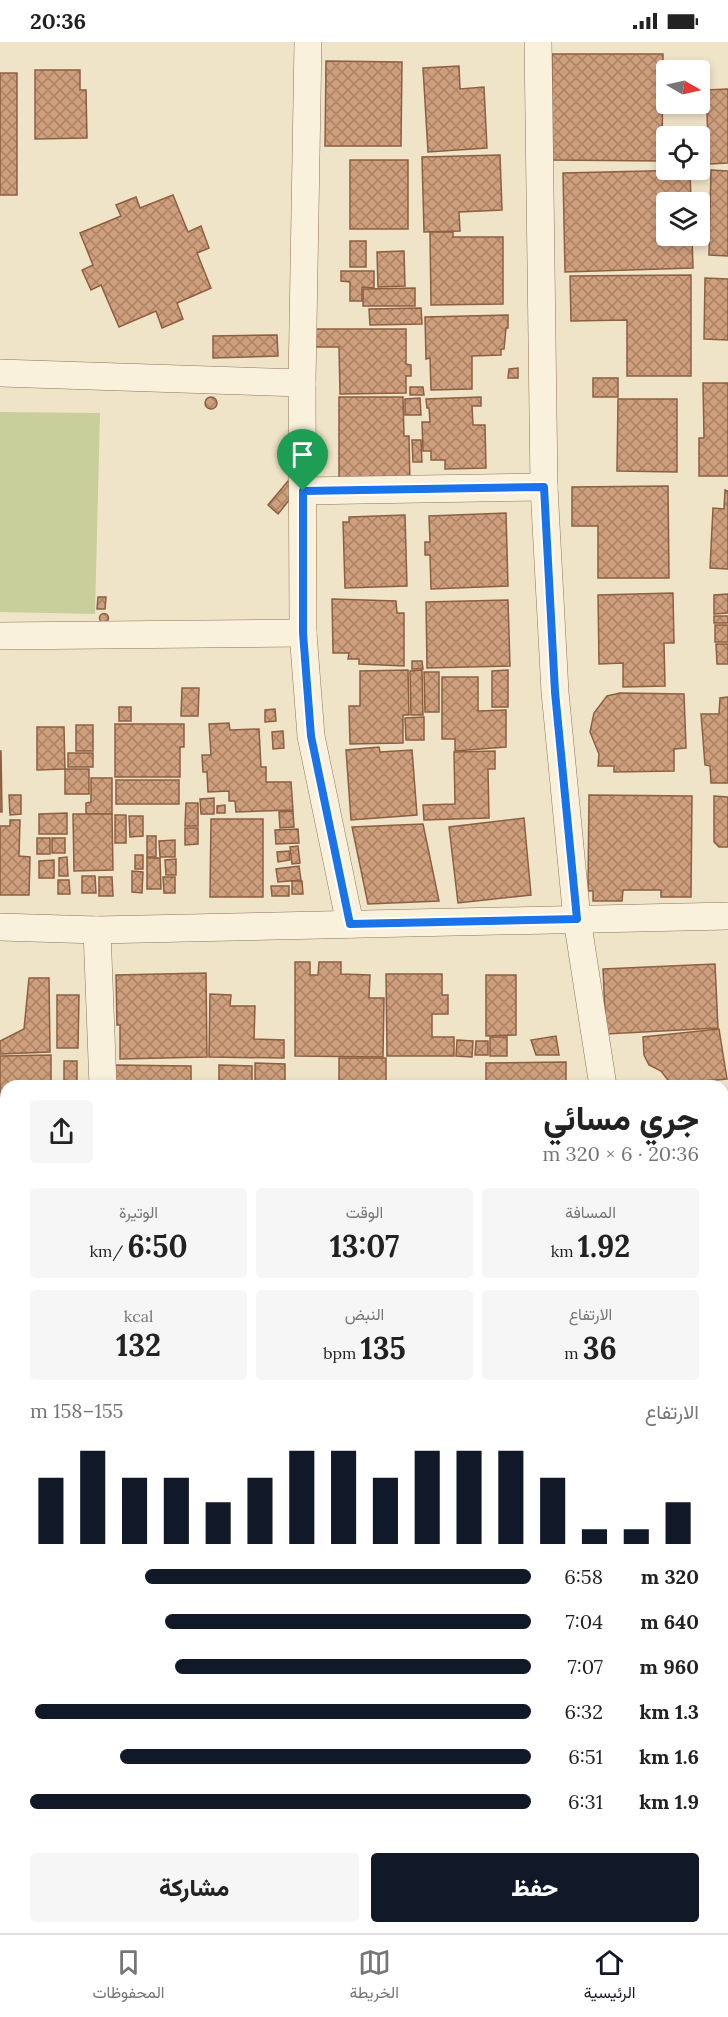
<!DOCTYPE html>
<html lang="ar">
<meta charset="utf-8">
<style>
body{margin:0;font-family:Lora,Vazirmatn,serif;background:#f6f6f6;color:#222;direction:rtl;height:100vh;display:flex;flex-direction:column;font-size:22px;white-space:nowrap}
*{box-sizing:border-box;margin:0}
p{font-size:20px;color:#767676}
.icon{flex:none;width:33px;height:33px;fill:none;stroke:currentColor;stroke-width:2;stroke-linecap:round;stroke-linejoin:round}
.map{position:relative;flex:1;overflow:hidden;direction:ltr}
.sheet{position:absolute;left:0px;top:1038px;width:729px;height:854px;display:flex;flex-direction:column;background:#fff;border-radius:18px 18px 0 0;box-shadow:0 3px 9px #0003;direction:rtl}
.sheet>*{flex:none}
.needle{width:39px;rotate:99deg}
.fabs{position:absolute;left:656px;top:18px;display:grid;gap:12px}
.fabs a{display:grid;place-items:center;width:54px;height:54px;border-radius:6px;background:#fff;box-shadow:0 3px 9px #0003;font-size:30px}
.pin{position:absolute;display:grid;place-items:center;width:51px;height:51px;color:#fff;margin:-62px -26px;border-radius:50% 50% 50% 0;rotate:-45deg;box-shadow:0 0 6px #0007}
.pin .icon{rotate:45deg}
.round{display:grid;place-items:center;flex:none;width:63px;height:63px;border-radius:6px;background:#f6f6f6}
.summary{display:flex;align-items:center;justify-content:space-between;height:102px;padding:0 30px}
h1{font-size:33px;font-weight:800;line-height:45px}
.stats{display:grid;grid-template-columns:repeat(3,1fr);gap:9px;height:102px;padding:6px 30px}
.stats div{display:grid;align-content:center;border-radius:6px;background:#f6f6f6;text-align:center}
.stats b{font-size:30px;font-weight:800}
.stats small{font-size:16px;font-weight:400}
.stats p{font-size:16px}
.chart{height:168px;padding:12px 30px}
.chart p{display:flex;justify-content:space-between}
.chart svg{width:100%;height:108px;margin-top:6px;stroke:#111827;stroke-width:6}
.action{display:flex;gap:12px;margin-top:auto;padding:12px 30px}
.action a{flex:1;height:69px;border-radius:6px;background:#111827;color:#fff;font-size:24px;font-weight:800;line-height:69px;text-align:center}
.action a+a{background:#f6f6f6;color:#222}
ul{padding:0 30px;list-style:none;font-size:20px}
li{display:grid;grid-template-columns:96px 72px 1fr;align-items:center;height:45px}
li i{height:15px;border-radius:8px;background:#111827}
.status{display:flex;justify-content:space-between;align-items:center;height:42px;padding:0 30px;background:#fff;direction:ltr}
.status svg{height:16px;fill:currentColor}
.tab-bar{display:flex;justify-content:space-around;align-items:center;height:84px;border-top:2px solid #e0e0e0;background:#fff;font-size:16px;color:#767676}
.tab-bar a{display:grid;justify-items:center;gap:3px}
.tab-bar .active{color:#111827}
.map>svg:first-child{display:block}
.pitch{fill:#c9cf9b}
.building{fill:url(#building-cross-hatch);stroke:#8d5f41;stroke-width:1.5}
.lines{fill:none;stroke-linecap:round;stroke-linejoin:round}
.minor-casing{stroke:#8d765c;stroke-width:28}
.minor{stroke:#faf1dc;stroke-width:27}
.route-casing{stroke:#fff;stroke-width:12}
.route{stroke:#1a73e8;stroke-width:8}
</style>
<div class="status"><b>20:36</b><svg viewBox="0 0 49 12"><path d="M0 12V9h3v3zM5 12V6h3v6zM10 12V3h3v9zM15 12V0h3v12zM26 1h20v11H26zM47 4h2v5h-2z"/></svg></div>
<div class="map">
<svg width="728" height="1891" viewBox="0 0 728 1891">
<defs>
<pattern id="building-cross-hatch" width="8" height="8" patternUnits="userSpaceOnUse" patternTransform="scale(1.5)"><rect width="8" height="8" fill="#cf9f7d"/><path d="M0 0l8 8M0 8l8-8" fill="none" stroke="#a98266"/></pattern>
</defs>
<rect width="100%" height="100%" fill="#f0e4c8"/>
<path class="pitch" d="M0 370 100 371 95 572 0 570Z"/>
<g class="building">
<path d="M552 12H663L662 119 551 118Z"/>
<path d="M326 19 402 20 401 104H325Z"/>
<path d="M459 24 460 47 484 45 487 106 428 110 423 26Z"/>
<path d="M35 28H80V48H86L87 96 35 97Z"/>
<rect x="0" y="31" width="17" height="122"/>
<path d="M728 47V121L709 122 706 48Z"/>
<path d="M500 113 502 168 459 170 460 189 424 190 422 115Z"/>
<rect x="350" y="118" width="58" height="69"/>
<path d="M690 128 691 160H666V194H692L693 226 565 230 563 131Z"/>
<path d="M711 128 728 129V214L709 213Z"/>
<path d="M173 153 188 190 201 184 209 206 197 211 211 246 177 261 183 277 162 286 156 269 119 285 101 243 91 248 82 228 93 223 80 191 121 174 116 163 136 155 140 166Z"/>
<path d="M430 190H453V195H503V262L431 263Z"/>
<rect x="350" y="199" width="16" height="26"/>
<path d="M404 209 405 244 378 245 377 210Z"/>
<path d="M341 229H374V246L362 245V259H350V240L341 239Z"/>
<path d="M691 233V334H627V278L571 279 570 234Z"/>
<path d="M705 236 728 237V298L704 297Z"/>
<path d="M415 246V264H363V247Z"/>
<path d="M421 266 422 282 370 283 369 267Z"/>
<path d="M508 273V286H506L504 307H501V313L472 314V347L431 348 430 316 426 317 425 275Z"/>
<path d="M315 287H406V322L411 323V334H406V351L340 352 339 305H315Z"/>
<path d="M277 293 278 314 213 316V294Z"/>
<path d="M518 326V336H508L509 327Z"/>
<rect x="593" y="336" width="25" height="19"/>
<path d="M703 341H728V434H699V396H704Z"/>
<path d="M410 345H423L424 353H410Z"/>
<path d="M339 355H403L404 394H409L410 443 339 441Z"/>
<path d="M481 355V364H472L473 383H485L486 426 445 427V418H431V409H423L422 380H430L429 366H427L426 357Z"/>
<circle cx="211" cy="361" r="6"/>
<path d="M420 356 421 373H405V357Z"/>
<path d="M618 357H677V430L617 429Z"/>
<path d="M412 398H421L422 420H413Z"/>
<path d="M288 439 298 447 278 472 268 463Z"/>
<path d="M668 444 669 536H598V484H572V445Z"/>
<path d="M725 448 728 449V527L710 526 713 466 724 467Z"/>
<path d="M506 471 508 544 431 547 430 513H425V500H430L429 474Z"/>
<path d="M405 473 407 544 345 546 343 480H349V475Z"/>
<path d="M673 551 674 601H664L665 644 623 645V621L599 622 598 553Z"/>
<path d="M728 552V571L714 572V553Z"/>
<path d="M98 555H106L105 567H97Z"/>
<path d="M332 557 396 559 397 571H404V624L359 622V617H348L349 611H333Z"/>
<path d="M508 558 510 624 427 626 426 560Z"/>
<circle cx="104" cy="576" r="4.5"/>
<rect x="714" y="574" width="14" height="7"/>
<rect x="715" y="583" width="13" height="17"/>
<path d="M716 602H728V622H717Z"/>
<path d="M412 619H422L423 627H412Z"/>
<path d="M408 628 409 673H403V701L350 702 349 664H360V629Z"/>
<path d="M422 628 423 673H411L410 629Z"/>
<path d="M508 628V665H492V629Z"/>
<path d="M424 630H439V670H425Z"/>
<path d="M442 635H478V669L506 668V705L455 709V697H442Z"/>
<path d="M182 646H199L198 674H181Z"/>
<path d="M620 651 684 652 686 706 674 707V729L614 730V724H598L599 712 590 690 594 671 607 654Z"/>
<path d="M728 655V741H711L710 724 705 723 701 672H719L720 656Z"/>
<rect x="119" y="665" width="12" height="14"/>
<path d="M275 667 276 679 265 680V668Z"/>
<path d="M424 675V698H406L405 676Z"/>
<path d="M229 681 230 688 259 687 261 725H266V740H291L293 768 236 770 235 759H229V749L208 750 207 730H203L202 713H211L209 682Z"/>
<path d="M115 682H184V705H180V735H115Z"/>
<rect x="76" y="683" width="17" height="26"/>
<path d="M37 685H64L65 727 37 728Z"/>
<path d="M283 689 284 706 273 707 272 690Z"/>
<path d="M379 705 380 710 412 708 417 773 351 778 346 708Z"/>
<path d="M0 709H1L2 770H0Z"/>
<path d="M495 709V727H488L489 776 424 778 423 763 455 762 454 710Z"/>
<rect x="68" y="711" width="25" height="14"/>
<rect x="65" y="727" width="24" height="25"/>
<path d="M91 736H112V772H86V761L91 760Z"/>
<rect x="116" y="738" width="63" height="24"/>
<path d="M9 753H21V772L10 773Z"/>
<path d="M589 753 692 754 691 855H661V848H623L622 859H593V849H588Z"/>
<path d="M714 754 728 755V805H719L714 800Z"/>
<path d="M214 756V772H201L200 757Z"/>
<path d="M186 761H198V784H185Z"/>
<path d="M225 763V771H217V764Z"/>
<path d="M293 769 294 785 280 786 279 770Z"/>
<path d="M67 771V792H39V772Z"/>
<path d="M73 772H112L113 828 74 829Z"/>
<rect x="115" y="773" width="11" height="28"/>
<path d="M129 774H143V794L130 795Z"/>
<path d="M524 776 531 853 458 861 449 785Z"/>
<path d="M211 777H263V855H210Z"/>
<path d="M10 778H20L19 814 30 815 29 853H0V784H10Z"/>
<path d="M423 782 439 859 368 862 352 785Z"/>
<path d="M185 786H198V802L185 803Z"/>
<path d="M298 787 299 801 276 802 275 788Z"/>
<rect x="147" y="794" width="9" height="21"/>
<rect x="37" y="796" width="13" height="16"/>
<rect x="52" y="796" width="13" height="15"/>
<path d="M175 798V815H160L159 799Z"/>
<path d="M298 804 300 821 292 822 290 805Z"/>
<path d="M289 809 290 818 278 820 277 810Z"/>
<rect x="135" y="813" width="8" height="14"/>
<path d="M67 815 68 834H59V816Z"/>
<path d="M147 816H160L161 847H147Z"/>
<path d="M176 817V833H166L165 818Z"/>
<path d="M54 818V836H39V819Z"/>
<path d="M299 824 301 838 278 840 276 827Z"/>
<path d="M132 829 143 830 142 851 132 850Z"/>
<path d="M82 834H95L96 851H82Z"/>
<path d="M99 835H112L113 854H99Z"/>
<path d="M163 835H175V851H164Z"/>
<path d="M58 838H69L70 852H58Z"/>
<path d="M292 839H302L303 852H292Z"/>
<path d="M271 844H289V854H272Z"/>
<path d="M295 920H310V933H318L319 920H341V932L370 933 369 956H384L383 1015 295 1014Z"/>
<path d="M715 922 718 986 606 992 603 927Z"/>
<path d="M206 931 207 1015 120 1017V983H117L116 933Z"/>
<path d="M386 932H442V953H448V972H432V995H454V1014H387Z"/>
<path d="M486 933H516V993L486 994Z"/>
<path d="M29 936H49L50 1010 0 1012V999L24 987Z"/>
<path d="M210 952 231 953 230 964H255L254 997 284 998V1016L209 1015Z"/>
<path d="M57 953H79L78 1006H57Z"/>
<path d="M719 987 727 1037 676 1041 668 1038 661 1029 649 1023 644 1013 643 995Z"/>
<path d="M556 994 559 1013H536L531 998Z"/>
<rect x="490" y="995" width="17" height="19"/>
<path d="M457 998 473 999 472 1015 456 1014Z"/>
<path d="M476 999H488V1013H475Z"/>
<path d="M51 1013V1044H6V1089H0V1014Z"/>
<rect x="339" y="1016" width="47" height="28"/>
<rect x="64" y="1019" width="13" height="25"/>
<path d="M566 1020V1044H486V1021Z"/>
<path d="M255 1021 285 1022V1044H255Z"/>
<path d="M112 1023 191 1024V1044H112Z"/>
<path d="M219 1023 252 1024V1044H219Z"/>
<rect x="0" y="1090" width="6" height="70"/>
<path d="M728 1143V1237L723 1218V1144Z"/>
<rect x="0" y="1162" width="6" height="37"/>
<path d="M0 1237H6L5 1271 0 1270Z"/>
<rect x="0" y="1585" width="6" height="32"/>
<path d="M723 1648 728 1649V1668H723Z"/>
<path d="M723 1670H728V1729H723V1715H725L726 1681H723Z"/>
<path d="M723 1770 726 1771V1790H723Z"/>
<rect x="1" y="1787" width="5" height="44"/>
<rect x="723" y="1803" width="5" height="18"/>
<path d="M124 1886H196L195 1891H124Z"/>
<rect x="217" y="1886" width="43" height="5"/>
<rect x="361" y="1886" width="13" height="5"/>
<rect x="442" y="1886" width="17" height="5"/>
<path d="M461 1886H475L474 1891H461Z"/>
<path d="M540 1886H558L557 1891H540Z"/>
<rect x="576" y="1886" width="16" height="5"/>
</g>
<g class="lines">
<g class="minor-casing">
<g id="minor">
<path d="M308 0 302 341 303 591 311 694 350 882"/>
<path d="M538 0 544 445 555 650 577 877 603 1044"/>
<path d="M0 331 302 341"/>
<path d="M303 449 544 445"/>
<path d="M0 594 303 591"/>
<path d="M0 885 97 888 728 874"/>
<path d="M97 888 103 1044"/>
<path d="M0 1331H6"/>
<path d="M723 1465 728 1478"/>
<path d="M723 1624 728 1623"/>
<path d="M0 1846H6"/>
<path d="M723 1848H728"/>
<path d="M105 1886 106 1891"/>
<path d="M320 1886V1891"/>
<path d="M518 1886 519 1891"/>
</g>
</g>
<use href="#minor" class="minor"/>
</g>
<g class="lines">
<g class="route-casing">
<path id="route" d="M544 445 555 650 577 877 350 882 311 694 303 591V449Z"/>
</g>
<use href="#route" class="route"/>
</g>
</svg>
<div class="fabs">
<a><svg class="needle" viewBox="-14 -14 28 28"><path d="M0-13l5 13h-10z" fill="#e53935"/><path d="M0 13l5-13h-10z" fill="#767676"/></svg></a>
<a><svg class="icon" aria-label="locate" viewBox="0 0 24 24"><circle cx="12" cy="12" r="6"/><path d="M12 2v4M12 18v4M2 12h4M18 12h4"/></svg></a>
<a><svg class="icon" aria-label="layers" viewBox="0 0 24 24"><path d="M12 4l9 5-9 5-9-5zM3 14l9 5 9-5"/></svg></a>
</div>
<div class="pin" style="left:303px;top:449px;background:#1e9e55"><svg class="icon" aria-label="arrive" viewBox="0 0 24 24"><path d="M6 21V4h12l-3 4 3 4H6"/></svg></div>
<section class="sheet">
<div class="summary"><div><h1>جري مسائي</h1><p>20:36 · 6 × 320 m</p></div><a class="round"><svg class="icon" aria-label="share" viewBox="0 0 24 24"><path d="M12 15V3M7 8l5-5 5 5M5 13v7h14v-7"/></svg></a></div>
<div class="stats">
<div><p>المسافة</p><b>1.92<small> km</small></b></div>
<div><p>الوقت</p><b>13:07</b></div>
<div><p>الوتيرة</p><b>6:50<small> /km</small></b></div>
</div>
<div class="stats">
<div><p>الارتفاع</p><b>36<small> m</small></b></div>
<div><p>النبض</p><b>135<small> bpm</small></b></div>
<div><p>kcal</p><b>132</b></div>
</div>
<div class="chart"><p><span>الارتفاع</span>155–158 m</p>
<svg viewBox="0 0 160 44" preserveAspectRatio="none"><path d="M5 44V17M15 44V6M25 44V17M35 44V17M45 44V27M55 44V17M65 44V6M75 44V6M85 44V17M95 44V6M105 44V6M115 44V6M125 44V17M135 44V38M145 44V38M155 44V27"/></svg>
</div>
<ul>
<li><b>320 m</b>6:58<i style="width:77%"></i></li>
<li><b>640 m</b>7:04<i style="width:73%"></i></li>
<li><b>960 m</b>7:07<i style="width:71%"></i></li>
<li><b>1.3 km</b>6:32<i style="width:99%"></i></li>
<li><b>1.6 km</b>6:51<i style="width:82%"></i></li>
<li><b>1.9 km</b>6:31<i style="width:100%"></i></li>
</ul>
<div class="action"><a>حفظ</a><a>مشاركة</a></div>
</section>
</div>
<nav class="tab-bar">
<a class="active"><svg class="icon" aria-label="home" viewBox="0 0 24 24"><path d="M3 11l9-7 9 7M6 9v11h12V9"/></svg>الرئيسية</a>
<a><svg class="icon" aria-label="map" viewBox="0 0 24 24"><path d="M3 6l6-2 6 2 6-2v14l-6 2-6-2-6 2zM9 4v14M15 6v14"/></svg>الخريطة</a>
<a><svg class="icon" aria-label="saved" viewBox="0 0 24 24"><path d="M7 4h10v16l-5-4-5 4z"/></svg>المحفوظات</a>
</nav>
